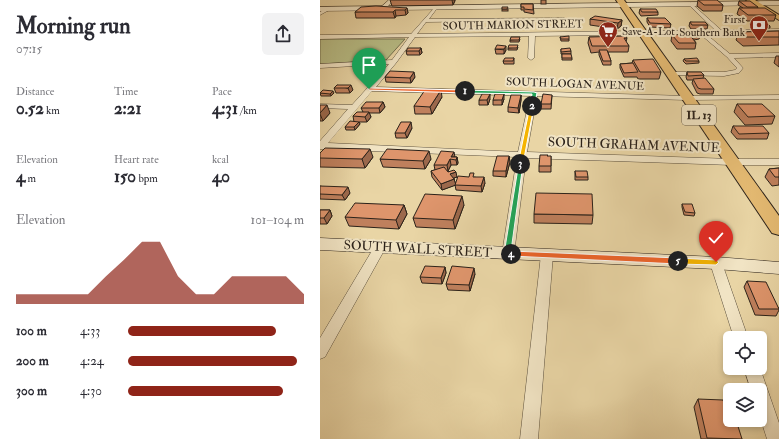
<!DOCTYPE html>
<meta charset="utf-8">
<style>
body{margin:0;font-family:"IM FELL Double Pica",serif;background:#f2f2f3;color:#2b2b33;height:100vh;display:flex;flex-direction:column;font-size:15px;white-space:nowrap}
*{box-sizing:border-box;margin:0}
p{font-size:13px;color:#7c7c81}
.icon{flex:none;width:22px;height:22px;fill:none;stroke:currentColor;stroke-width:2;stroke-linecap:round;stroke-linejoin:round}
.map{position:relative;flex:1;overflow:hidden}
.sheet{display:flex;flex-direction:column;background:#fff;width:320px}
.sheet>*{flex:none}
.tools{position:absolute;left:403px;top:331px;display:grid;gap:8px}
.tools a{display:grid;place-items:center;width:44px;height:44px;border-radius:6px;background:#fff;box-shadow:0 2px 6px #0003;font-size:20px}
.pin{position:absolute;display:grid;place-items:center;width:34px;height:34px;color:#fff;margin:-41px -17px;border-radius:50% 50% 50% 0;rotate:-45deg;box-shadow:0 0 4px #0007}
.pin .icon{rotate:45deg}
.km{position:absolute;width:20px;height:20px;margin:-10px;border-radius:50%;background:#222;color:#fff;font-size:11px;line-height:20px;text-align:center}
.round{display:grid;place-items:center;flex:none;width:42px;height:42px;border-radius:6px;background:#f2f2f3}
.headline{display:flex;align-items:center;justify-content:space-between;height:68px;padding:0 16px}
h1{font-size:22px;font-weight:800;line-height:30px}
.stats{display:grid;grid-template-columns:repeat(3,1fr);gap:6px;height:68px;padding:4px 16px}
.stats div{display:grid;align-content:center}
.stats b{font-size:17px;font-weight:800}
.stats small{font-size:11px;font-weight:400}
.stats p{font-size:11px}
.chart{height:112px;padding:8px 16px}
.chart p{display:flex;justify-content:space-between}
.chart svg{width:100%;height:72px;margin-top:4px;fill:#8f2418;opacity:.7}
ul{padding:0 16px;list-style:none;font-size:13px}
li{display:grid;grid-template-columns:64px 48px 1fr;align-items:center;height:30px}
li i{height:10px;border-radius:5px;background:#8f2418}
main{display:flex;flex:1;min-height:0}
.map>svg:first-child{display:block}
.green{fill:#b8bd86;stroke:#727050}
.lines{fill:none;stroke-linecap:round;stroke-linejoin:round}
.minor-casing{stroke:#5a4f3d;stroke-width:1}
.tertiary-casing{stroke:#5a4f3d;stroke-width:1}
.secondary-casing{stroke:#2b221a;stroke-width:1}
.trunk-casing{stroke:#2b221a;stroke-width:2}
.minor{fill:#f1e4c4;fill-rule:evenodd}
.tertiary{fill:#f1e4c4;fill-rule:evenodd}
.secondary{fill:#f1e4c4;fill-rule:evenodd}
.trunk{fill:#e4ba72;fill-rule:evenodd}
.wall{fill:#bf805d;stroke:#2b221a}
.shaded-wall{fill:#9b684c;stroke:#2b221a}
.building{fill:#de956c;stroke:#2b221a}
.split-1{fill:#f0652b;stroke:#fff}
.split-2{fill:#22a559;stroke:#fff}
.split-3{fill:#f5b400;stroke:#fff}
.split-4{fill:#22a559;stroke:#fff}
.split-5{fill:#f0652b;stroke:#fff}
.split-6{fill:#f5b400;stroke:#fff}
.labels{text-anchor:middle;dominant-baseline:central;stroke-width:4;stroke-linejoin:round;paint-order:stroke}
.far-poi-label{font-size:11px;fill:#2b221a;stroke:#f1e4c4;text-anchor:end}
.far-street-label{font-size:11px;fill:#2b221a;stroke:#f1e4c4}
.shield{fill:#f1e4c4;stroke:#665c4d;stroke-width:1}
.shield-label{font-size:12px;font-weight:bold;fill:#2b221a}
.street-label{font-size:13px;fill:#2b221a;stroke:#f1e4c4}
</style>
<main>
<section class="sheet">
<div class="headline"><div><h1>Morning run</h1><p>07:15</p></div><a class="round"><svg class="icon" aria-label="share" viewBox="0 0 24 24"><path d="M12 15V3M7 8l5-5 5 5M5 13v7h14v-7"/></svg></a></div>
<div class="stats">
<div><p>Distance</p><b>0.52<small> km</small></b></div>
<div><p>Time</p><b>2:21</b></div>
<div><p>Pace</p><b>4:31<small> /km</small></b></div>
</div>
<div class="stats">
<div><p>Elevation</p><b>4<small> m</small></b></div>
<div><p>Heart rate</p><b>150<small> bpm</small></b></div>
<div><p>kcal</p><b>40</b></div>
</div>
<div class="chart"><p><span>Elevation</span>101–104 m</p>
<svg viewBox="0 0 160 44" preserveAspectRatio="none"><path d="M0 44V38L10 38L20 38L30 38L40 38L50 27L60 17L70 6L80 6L90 27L100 38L110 38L120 27L130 27L140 27L150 27L160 38V44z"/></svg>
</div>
<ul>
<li><b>100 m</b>4:33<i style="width:84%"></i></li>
<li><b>200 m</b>4:24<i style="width:96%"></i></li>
<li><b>300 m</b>4:30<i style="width:88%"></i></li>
</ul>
</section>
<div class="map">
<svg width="459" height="439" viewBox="0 0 459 439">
<rect width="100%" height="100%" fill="#e9d5a5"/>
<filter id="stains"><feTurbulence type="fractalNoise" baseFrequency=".005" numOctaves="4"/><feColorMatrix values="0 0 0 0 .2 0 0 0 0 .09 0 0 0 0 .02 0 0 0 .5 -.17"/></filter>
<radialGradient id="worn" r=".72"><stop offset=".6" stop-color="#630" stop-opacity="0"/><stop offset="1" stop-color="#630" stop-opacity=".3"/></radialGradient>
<path class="green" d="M0 39H85L66 60 0 64Z"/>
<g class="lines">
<g class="minor-casing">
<g id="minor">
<path d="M69 0H74L65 9H61V7Z"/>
<path d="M371 3 401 30 459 29V33L401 35 386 34 410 54 459 53V57L414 58 423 68 419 73 404 76 350 75 347 73 348 72H404L415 70 417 68 407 57 380 34 215 36 214 58 211 60 208 58 209 36 95 37 76 63 56 87 367 96 459 95V99L367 100 217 96 207 152 412 159H459V165H412L206 158 194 254 192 257 188 258 184 257 182 254 197 157 0 149V141L28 109 0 108V104L32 105 69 64 0 68V64L72 60 89 37 0 39V35L91 34 116 6 118 7 109 19 244 18 246 19 244 20 106 22 97 34 395 30 369 5ZM52 91 210 96 198 152 8 143Z"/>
<path d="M7 8 11 9 0 15V12Z"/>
<path d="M60 243 64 244 66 247 5 357 0 359V338L56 244Z"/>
<path d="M227 251 231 252 233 255 218 439H200L221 255 223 252Z"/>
<path d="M396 258 400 260 402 263 428 338H414L390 263 392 260Z"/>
<path d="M424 368H440L459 423V439H447L440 417V390H431Z"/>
</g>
</g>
<g class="tertiary-casing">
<path id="tertiary" d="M459 1V5L0 11V7Z"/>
</g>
<g class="secondary-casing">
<path id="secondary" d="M0 238 396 257 459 262V274L396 269 0 250Z"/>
</g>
<g class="trunk-casing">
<g id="trunk">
<path d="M296 0H304L459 216V235L452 233Z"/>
<path d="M426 0H435L459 15V20Z"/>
</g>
</g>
<use href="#minor" class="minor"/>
<use href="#tertiary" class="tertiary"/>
<use href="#secondary" class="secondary"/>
<use href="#trunk" class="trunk"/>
</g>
<g class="wall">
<path d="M70 0H135V1L133 5 72 6Z"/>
<rect x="221" y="0" width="5" height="4"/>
<path d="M378 0 403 5 402 11H383L377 6Z"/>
<path d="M419 1 438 7 437 8 456 15 454 21H444L450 26V28H446V29H437L430 24 431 21H427L417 14 419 8H423L418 5Z"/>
<path d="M201 4H213L214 14 204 12V10H201Z"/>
<path d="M87 8 88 13 86 15 76 16 75 18H36L35 12Z"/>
<rect x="182" y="9" width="6" height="2"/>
<path d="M320 9 338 12V15L321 16 319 13Z"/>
<path d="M327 18 351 24 350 28 330 27 327 22Z"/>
<path d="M270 19 302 20 301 26 297 29 270 25Z"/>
<path d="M370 22 388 25 387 29H371L369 26Z"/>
<path d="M459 31V45L423 46 416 40 419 32Z"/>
<path d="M352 35 380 37 379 39 374 40 376 43 375 49H357L351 41Z"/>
<path d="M240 37 249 39V41H241Z"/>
<path d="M269 37 307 38 306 42 309 46 308 52H288L291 61V65H283L279 55V52L271 53 268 43Z"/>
<path d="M200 39 199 42H190V40Z"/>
<path d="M198 47 197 50H188V48Z"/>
<path d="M101 48 102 53 100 55H87L86 51Z"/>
<path d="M175 49 186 50 184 54H176Z"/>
<path d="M241 49 251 51V54H241Z"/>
<path d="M242 54 252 58V60H242Z"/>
<path d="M456 56H459V67L454 63Z"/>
<path d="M194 58V64H184L183 61Z"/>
<path d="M364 59 379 61V63L366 64 363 61Z"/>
<path d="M313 60 341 72 339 79H318L317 77H304L300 68V64L312 63Z"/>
<path d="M367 72 384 75 383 78 394 89 393 94H380L377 93 372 83 373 80H367L366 77Z"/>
<path d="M65 77H95L91 83 66 82Z"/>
<path d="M17 85 33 90 30 93H16L14 88Z"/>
<path d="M0 93H14L11 96H1Z"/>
<path d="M201 95V100L199 113 188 112V107Z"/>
<path d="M232 95 231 109H221V104Z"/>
<path d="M122 97 112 114H95L94 106Z"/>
<path d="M170 99 168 105H159V100Z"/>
<path d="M184 99 182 105H173V100Z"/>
<path d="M63 102 65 107 60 113H49L51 117 47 122H39L40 124 35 130H26L25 127 34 122 33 116 43 112 41 108Z"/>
<path d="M417 104 455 116 452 124 425 125 414 112Z"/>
<path d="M0 105 10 113 3 121H0Z"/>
<path d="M413 126 449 133 447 139H417L411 132Z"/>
<path d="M92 128 87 138H76L75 133Z"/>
<path d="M0 153 53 157 45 168 0 167Z"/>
<path d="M189 156 190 162 186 177 173 176V171Z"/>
<path d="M231 156V172H219V166Z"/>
<path d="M135 157H137L138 163 137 165H131L128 171 137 177 134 178 135 183 155 177 165 183 162 192 136 190 135 185 122 190 112 177 111 171 115 170 114 165Z"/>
<path d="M60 159H111L105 169 63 167Z"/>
<path d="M459 168V185L452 186 445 177 449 169Z"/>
<path d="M255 171 268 177V180H255Z"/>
<path d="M0 186 30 193 25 200 0 199Z"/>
<path d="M362 204 375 213 374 216 364 215 362 207Z"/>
<path d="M84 205 87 214 79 229 29 226 25 217Z"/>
<path d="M144 205 135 229 96 227 93 218Z"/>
<path d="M0 210H10L12 216 7 224H0Z"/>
<path d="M214 214 273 215 272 224 214 223Z"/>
<path d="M125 267 126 273 122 284 102 283 100 277Z"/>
<path d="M155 274 150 291 128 290 126 284Z"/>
<path d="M427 281 459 308V310L456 316 435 315 424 287Z"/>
<path d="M378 399 408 416 422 439H381L374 407Z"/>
</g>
<g class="shaded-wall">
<path d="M132 0H135L133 5Z"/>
<path d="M87 8 88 13 86 15 85 10Z"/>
<path d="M75 10 76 16 75 18 73 12Z"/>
<path d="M302 20 301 26 297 29 298 23Z"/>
<path d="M186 46V50L184 54V49Z"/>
<path d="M101 48 102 53 100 55 99 51Z"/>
<path d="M94 72 95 77 91 83 90 78Z"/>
<path d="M31 85 33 90 30 93 28 88Z"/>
<path d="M121 90 122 97 112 114 110 107Z"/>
<path d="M13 91 14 93 11 96 10 94Z"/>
<path d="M170 94V99L168 105 167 100Z"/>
<path d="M184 94V99L182 105V100Z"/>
<path d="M201 95V100L199 113 198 108Z"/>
<path d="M63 102 65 107 60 113 59 108Z"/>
<path d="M7 105 10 113 3 121 0 114V113Z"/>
<path d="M49 112 51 117 47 122 45 117Z"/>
<path d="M39 122 40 124 35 130 34 127Z"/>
<path d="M91 122 92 128 87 138 85 133Z"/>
<path d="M50 149 53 157 45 168 42 159Z"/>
<path d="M109 151 111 159 105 169 103 161Z"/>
<path d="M134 152 135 157H131Z"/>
<path d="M189 156 190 162 186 177V171Z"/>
<path d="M137 157 138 163 137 165 136 160Z"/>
<path d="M130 159 131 165 128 171 127 165Z"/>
<path d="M136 172 137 177 131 179 130 174Z"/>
<path d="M164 177 165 183 162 192 161 186Z"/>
<path d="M134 179 136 185 122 190 121 184Z"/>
<path d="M28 187 30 193 25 200 22 195Z"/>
<path d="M142 196 144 205 135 229 133 220Z"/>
<path d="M84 205 87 214 79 229 76 220Z"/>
<path d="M10 210 12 216 7 224 4 218Z"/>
<path d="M125 267 126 273 122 284 121 278Z"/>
<path d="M154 268 155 274 150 291 149 285Z"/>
</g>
<g class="building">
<path d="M378 0H397L403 5H384Z"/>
<path d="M419 1H430L438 7H427Z"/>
<path d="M201 4H213V10L204 9V7H201Z"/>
<path d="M56 6 87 8 85 10H75L73 12H35L41 7Z"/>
<path d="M182 7H188L187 9H182Z"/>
<path d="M419 8H445L456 15H428Z"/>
<path d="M320 9H336L338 12H322Z"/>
<path d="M275 16 302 20 298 23 270 19Z"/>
<path d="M327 18H345L351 24 330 23Z"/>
<path d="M431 20H439L447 25H439Z"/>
<path d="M441 21H444L450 26H447V25Z"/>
<path d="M370 22H385L388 25H372Z"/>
<path d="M459 31V37H425L419 32Z"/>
<path d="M369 34 376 43H359L352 35Z"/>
<path d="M370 34H376L380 37 373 38Z"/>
<path d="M249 36V39H241L240 37Z"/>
<path d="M306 36 307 38H304L309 46H272L269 37Z"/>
<path d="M191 37H200L199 40H190Z"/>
<path d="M177 45 186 46 184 49H175Z"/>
<path d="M189 45H198L197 48H188Z"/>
<path d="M88 48H101L99 51H86Z"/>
<path d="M250 48 251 51 241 52V49Z"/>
<path d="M279 50H287L291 61H283Z"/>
<path d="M242 54H251L252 58H242Z"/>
<path d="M185 58H194L193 61H183Z"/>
<path d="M377 58 379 61H366L364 59Z"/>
<path d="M333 59 341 72H320L313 60Z"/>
<path d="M313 63 318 72 304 73 300 64Z"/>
<path d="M70 71 94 72 90 78 65 77Z"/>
<path d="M367 72H381L384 75 368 76Z"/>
<path d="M385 78 394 89H381L378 88 373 79Z"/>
<path d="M17 85H31L28 88H14Z"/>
<path d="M3 90 13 91 10 94 0 93Z"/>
<path d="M105 90H121L110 107 94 106Z"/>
<path d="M162 94H170L167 100H159Z"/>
<path d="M175 94H184L182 100H173Z"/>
<path d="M223 94 232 95 231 104H221Z"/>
<path d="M191 95H201L198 108 188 107Z"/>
<path d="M46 102H63L59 108H41Z"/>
<path d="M417 104H442L455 116 428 117Z"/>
<path d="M0 105H7L0 113Z"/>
<path d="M37 112H49L45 117 33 116Z"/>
<path d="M30 121 39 122 34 127H25Z"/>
<path d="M81 122H91L85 133H75Z"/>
<path d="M413 126H443L449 133 419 134Z"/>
<path d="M5 148 50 149 42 159 0 158V153Z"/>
<path d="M67 149 109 151 103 161 60 159Z"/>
<path d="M121 151 134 152 131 157H137L136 160 130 159 127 165H114Z"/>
<path d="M220 155H228L227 156H231V166H219Z"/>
<path d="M177 156H189L186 171H173Z"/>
<path d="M124 167 128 172 134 170 136 172 130 174 134 179 121 184 111 171Z"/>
<path d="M459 168V177H455L449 169Z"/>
<path d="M255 171H267L268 177H256Z"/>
<path d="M150 173H154L153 177H164L161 186 135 185 138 176 149 177Z"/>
<path d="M0 186 28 187 22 195 0 194Z"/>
<path d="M216 193 272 194 273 215 214 214Z"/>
<path d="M105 194 142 196 133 220 93 218Z"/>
<path d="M35 203 84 205 76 220 25 217Z"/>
<path d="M362 204H372L375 213 365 212Z"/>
<path d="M0 210H10L4 218H0Z"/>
<path d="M105 266 125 267 121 278 100 277Z"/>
<path d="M132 266 154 268 149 285 126 284Z"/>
<path d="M427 281 446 282 459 309H439Z"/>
<path d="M378 399 403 400 408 416H410V420H416L422 439 387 438Z"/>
</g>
<path class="split-1" d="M48 88 145 90 147 91 145 93 49 90Z"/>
<path class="split-2" d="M144 90 214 92 217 93 214 106 212 107 210 106 212 94 145 93Z"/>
<path class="split-3" d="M212 105 214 106 203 164 200 165 198 164 210 106Z"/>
<path class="split-4" d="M199 162 203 164 191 251 194 254 193 256H188L184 254Z"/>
<path class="split-5" d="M191 251 358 258 362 261 358 264 191 256 187 254Z"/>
<path class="split-6" d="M358 258 396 260 399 262 396 265 358 264 354 261Z"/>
<defs>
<g id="bank-pin" transform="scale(1)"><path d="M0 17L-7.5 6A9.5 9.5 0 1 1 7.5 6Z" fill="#8f2418" stroke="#f1e4c4"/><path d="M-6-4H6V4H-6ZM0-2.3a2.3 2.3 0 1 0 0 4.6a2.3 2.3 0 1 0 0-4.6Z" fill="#fff"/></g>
<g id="supermarket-pin" transform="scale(1)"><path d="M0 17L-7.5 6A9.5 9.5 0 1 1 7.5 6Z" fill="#8f2418" stroke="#f1e4c4"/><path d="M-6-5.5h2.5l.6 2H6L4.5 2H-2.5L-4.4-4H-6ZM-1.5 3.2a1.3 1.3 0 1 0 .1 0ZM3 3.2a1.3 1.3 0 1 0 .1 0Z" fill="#fff"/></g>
</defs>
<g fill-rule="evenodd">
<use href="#bank-pin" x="439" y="25"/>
<use href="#supermarket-pin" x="288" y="31"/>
</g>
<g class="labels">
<g class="far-poi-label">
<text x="425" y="19">First<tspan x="425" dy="13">Southern Bank</tspan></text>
<text x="302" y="31" text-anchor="start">Save-A-Lot</text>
</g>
<g class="far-street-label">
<text transform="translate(193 25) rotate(-1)">SOUTH MARION STREET</text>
<text transform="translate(255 84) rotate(2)">SOUTH LOGAN AVENUE</text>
</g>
<rect class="shield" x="362" y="105" width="34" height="20" rx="3"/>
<g class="shield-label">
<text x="379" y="115">IL 13</text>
</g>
<g class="street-label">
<text transform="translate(314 145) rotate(2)">SOUTH GRAHAM AVENUE</text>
<text transform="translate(98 249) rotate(3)">SOUTH WALL STREET</text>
</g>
</g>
<rect width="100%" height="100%" filter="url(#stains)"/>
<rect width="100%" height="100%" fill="url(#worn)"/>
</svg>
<div class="tools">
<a><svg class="icon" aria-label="locate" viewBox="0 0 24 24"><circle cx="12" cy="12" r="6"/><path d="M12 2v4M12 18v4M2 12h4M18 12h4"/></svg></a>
<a><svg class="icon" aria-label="layers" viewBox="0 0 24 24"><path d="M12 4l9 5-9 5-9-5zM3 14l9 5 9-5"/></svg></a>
</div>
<div class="pin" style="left:49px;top:89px;background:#1e9e55"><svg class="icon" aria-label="arrive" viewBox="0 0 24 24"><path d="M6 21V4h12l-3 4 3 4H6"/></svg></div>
<div class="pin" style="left:396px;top:262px;background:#d93025"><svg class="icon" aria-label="check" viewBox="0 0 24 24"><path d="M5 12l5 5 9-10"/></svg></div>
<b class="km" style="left:145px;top:91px">1</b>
<b class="km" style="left:212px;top:106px">2</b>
<b class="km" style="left:200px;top:164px">3</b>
<b class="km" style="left:191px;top:254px">4</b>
<b class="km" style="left:358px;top:261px">5</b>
</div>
</main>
